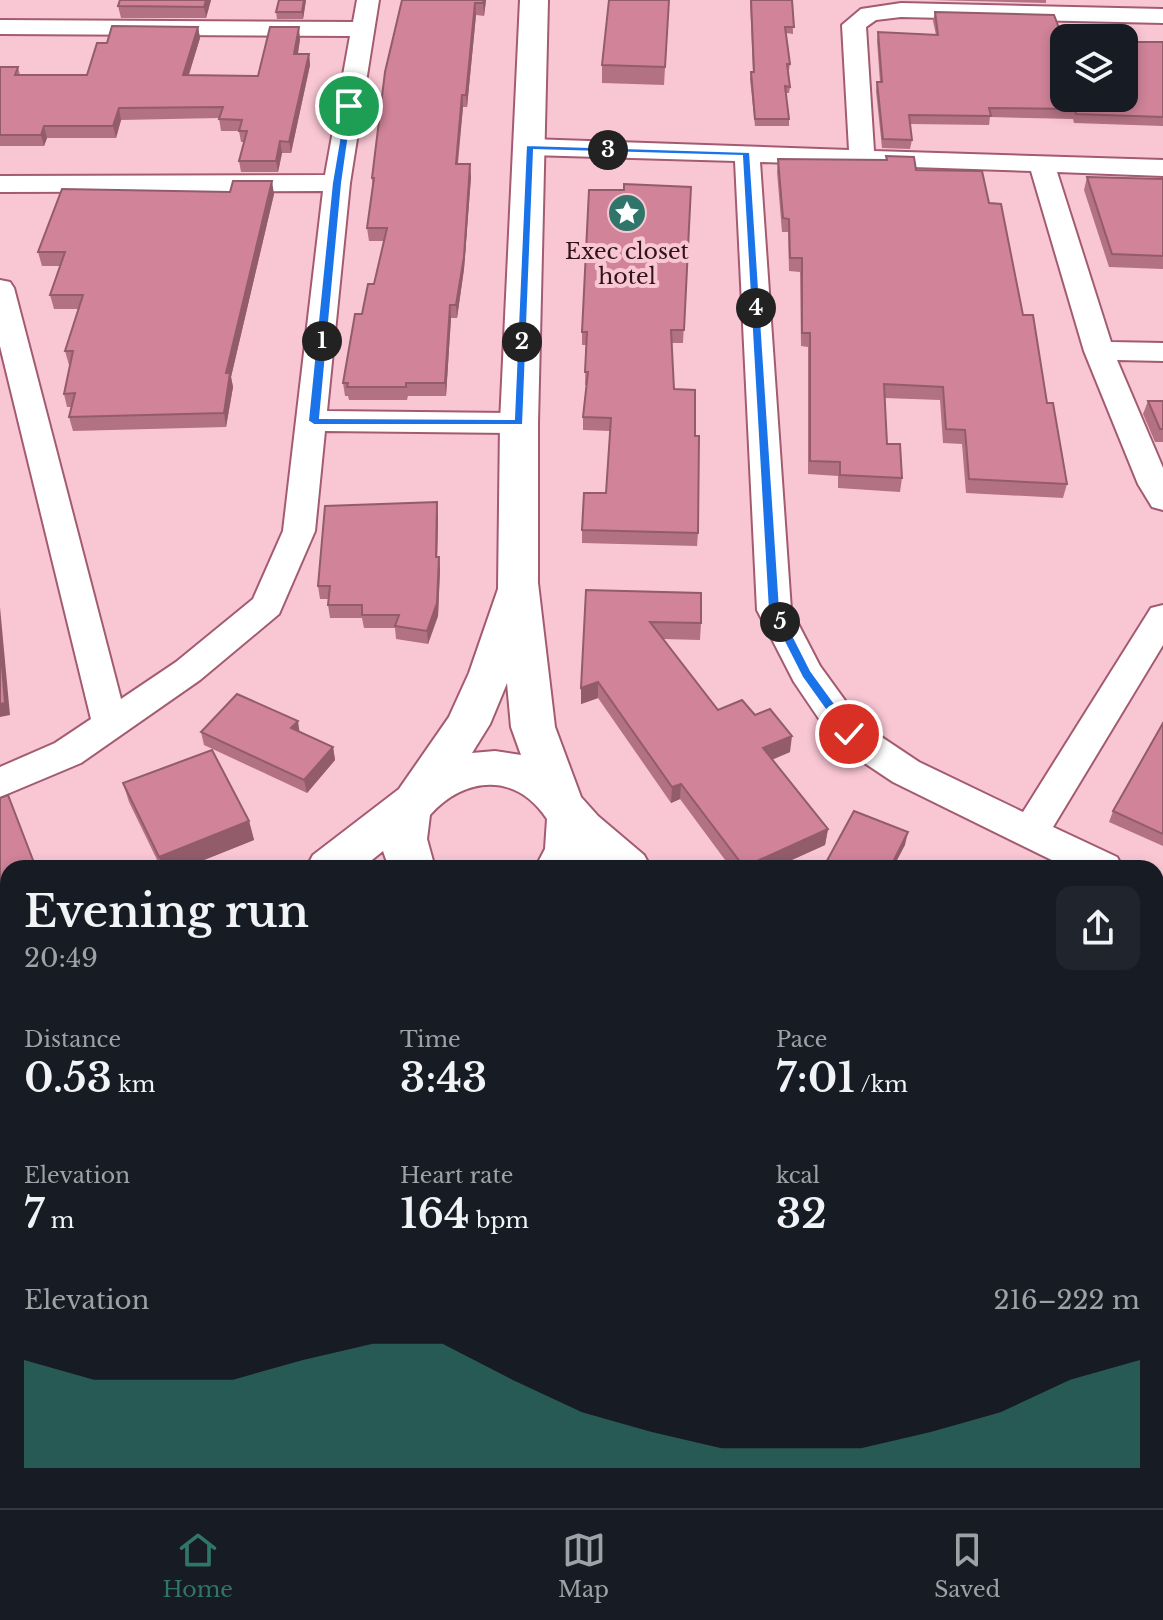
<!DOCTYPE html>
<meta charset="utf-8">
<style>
body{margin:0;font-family:"Libre Baskerville",serif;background:#20242c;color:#f1f3f6;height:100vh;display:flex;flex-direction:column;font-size:30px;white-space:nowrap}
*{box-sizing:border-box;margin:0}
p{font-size:26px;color:#9ea1a6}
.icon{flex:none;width:44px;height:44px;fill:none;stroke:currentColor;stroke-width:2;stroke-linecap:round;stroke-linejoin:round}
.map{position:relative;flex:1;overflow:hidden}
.sheet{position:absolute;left:0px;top:860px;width:1164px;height:648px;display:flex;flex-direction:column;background:#171b24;border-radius:24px 24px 0 0;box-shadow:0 4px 12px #0003}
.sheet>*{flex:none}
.controls{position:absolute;left:1050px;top:24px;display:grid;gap:16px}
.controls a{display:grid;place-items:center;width:88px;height:88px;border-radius:16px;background:#171b24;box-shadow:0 4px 12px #0003;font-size:40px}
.pin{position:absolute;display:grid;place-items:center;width:68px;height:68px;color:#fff;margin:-34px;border:4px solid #fff;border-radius:50%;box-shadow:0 2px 8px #0007}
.km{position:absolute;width:40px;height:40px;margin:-20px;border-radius:50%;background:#222;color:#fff;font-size:22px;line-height:40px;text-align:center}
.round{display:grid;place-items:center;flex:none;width:84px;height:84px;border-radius:16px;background:#20242c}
.overview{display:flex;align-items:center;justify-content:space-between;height:136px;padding:0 24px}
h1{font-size:44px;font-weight:600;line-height:60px}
.metrics{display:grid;grid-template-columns:repeat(3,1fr);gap:12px;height:136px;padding:8px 24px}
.metrics div{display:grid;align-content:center}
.metrics b{font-size:40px;font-weight:600}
.metrics small{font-size:22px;font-weight:400}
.metrics p{font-size:22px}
.chart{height:224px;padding:16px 24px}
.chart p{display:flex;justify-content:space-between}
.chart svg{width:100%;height:144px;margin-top:8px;fill:#30756a;opacity:.7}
.menu{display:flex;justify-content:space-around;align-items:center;height:112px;border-top:2px solid #363941;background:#171b24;font-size:22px;color:#9ea1a6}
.menu a{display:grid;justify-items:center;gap:4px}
.menu .current{color:#30756a}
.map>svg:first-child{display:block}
.green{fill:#f3b37c}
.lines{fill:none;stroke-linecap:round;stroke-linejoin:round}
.street-casing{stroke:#a35b71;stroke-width:4}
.secondary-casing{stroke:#a35b71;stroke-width:4}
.path{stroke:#a37a86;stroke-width:6;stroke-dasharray:7 5;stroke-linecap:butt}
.street{fill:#fff;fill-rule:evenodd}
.secondary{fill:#fff;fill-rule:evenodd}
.wall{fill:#b37184}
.shaded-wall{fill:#925c6b}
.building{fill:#d08399;stroke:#925c6b;stroke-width:2}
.route{fill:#1a73e8;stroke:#fff;stroke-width:2}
.labels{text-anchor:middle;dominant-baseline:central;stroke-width:8;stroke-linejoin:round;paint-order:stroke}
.far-poi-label{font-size:22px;fill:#30131d;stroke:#f9c7d4}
</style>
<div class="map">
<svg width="1163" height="1508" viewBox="0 0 1163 1508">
<rect width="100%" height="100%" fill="#f9c7d4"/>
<path class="green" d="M8 1128V1500H1156V1291L1163 1294V1508H0V1131Z"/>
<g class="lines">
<g class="street-casing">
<g id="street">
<path d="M357 0H379L350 183 327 411 519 413 530 416 534 423 530 430 519 433 325 431 315 531 279 614 200 680 81 763 0 797V767L55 743 91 719 0 346V280L10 282 14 288 121 699 176 662 253 599 283 531 323 191 0 192V176L325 175 350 36 0 34V20L353 22Z"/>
<path d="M901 3 1163 9V23L901 17 876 20 866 27 874 151 1163 160V176L1057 172 1111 342 1163 343V361L1117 360 1163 468V510L1152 507 1138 484 1084 351 1031 171 760 162 791 610 820 666 862 724 919 762 1023 812 1151 608 1163 605V645L1053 827 1117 857 1123 868H1068L893 782 836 744 794 682 757 610 735 161 530 155 521 152 517 147 521 142 530 139 849 150 842 25 861 9Z"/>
<path d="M1156 877 1163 880V912L1156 909Z"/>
</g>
</g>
<g class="secondary-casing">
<g id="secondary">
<path d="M520 0H548L538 423V583L555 727 581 797 598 816 644 855 651 868H596L586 860 582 868H535L545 849 547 819C516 772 465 776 430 815L427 839 435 868H389L383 851 362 868H306L313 855 399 789 449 717 469 673 498 589 500 423ZM507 683 511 727 521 755 495 751 472 753 490 724Z"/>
<path d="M8 1001V1044L0 1047V1003Z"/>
<path d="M1156 1163 1163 1166V1217L1156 1214Z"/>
</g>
</g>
<g class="path">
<path d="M0 1362 8 1364"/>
<path d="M978 1500 987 1508"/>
<path d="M80 1508 85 1500"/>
</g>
<use href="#street" class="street"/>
<use href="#secondary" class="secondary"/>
</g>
<g class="wall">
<path d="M120 0H211L206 18H121L118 6Z"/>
<path d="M306 0 303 19H277L276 12Z"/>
<path d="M402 0H486L484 16 476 15 467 107H463L458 164 471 177 464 269 457 318H451L446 396H408L407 400H349L348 396H345L343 383 362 314 374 284 384 241H369L367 228 373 190 372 178Z"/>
<path d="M669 0 664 85 602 83V65Z"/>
<path d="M750 0H792L793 34 786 33 790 64 789 70H788L790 87 789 93H786L789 119V126H755L750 79 751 72H753Z"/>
<path d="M930 0H1046V3Z"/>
<path d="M935 12 1064 41 1163 42V126L1074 123 1073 119 990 117 989 125 910 124 912 140 910 149 882 148 876 91 877 82H880L877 41 878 32 936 35 933 21Z"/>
<path d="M198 27 200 38 189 75 258 76 300 39 298 54H309L310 65 291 153H282L278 172H241L239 161 244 142H241L239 131H221L219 118 121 120 116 138H47L44 146H0V67H18L20 75H87L107 43Z"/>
<path d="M886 156 989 203 1023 315 1047 403 1067 484 1063 498 966 493 962 444 943 443 940 400 884 398 887 444 902 478 900 492 838 488V476L808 474V347L801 346 800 272 789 271 788 232H782L777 172 778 159 886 160Z"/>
<path d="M1087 177 1163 179V269L1109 267 1084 190Z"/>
<path d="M691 187 683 343H671L674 389 695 436 698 533 697 546 582 543V530L606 493 610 431 583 430V417L587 385H585L586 345H582V332L624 190Z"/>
<path d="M274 194 231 377 233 387 226 427 73 431 69 417 72 407H67L64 394 70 365H69L65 351 78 309H54L50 295 60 266H42L38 252Z"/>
<path d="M1148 401H1163V442H1155L1143 414Z"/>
<path d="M438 515 437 557H439L440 570 438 616 428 644 396 639 395 628H364L362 618H330L328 605 329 599H320L318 586Z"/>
<path d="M586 590 701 623 700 640 663 639 718 710 755 715 790 752 772 760 828 829 825 845 774 868H731L680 799 671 803 598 698 581 704Z"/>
<path d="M1163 723V846L1109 822 1113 811Z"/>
<path d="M201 732H300L333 747 335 760 307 793 204 745Z"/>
<path d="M123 783 249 821 254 840 184 868H161L129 802Z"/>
<path d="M1156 952 1163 955V1031L1156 1028Z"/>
</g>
<g class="shaded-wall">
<path d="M206 0H211L206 18 204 7Z"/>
<path d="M304 0H306L303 19 302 12Z"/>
<path d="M484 0H486L484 16 483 3Z"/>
<path d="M475 3 476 15 467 107 466 95Z"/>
<path d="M198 27 200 38 185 86 183 75Z"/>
<path d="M299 27 300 39 296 65 294 54Z"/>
<path d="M309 54 310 65 291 153 289 142Z"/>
<path d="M462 95 463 107 456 176V164Z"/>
<path d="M119 108 121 120 116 138 113 126Z"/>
<path d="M44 126 47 138 44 146 41 135Z"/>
<path d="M280 141 282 153 278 172 276 161Z"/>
<path d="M470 164 471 177 464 269 457 318 456 305Z"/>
<path d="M272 181 274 194 231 377 233 387 226 427 224 413 226 373Z"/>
<path d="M450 305 451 318 446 396 445 383Z"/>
<path d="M437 502 438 515 437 570 436 557Z"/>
<path d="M439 557 440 570 438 616 428 644 427 631Z"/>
<path d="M0 607 10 715 0 717Z"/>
<path d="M598 682V698L581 704V688Z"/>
<path d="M298 721 300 735 291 728Z"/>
<path d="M792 736 790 752 761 764 763 748Z"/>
<path d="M333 747 335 760 307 793 304 780Z"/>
<path d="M681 784 680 799 671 803 672 787Z"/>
<path d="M249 821 254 840 184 868H163L159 857Z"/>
<path d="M828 829 825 845 774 868H744Z"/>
<path d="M908 832 905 845 893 868H890Z"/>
<path d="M8 920V934L0 938V923Z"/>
</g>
<g class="building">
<path d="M120 0H206L204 7 118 6Z"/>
<path d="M279 0H304L302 12H276Z"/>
<path d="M402 0H484L483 3H475L466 95H462L456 164H470L464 257 456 305H450L445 383H406V387H347L348 383H343L355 314H362L368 284H374L387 228H367L374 178H372L385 72Z"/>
<path d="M609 0H669L665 67 602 65Z"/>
<path d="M751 0H792L794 27H785L790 64H787L790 87 785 86 789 119H755L751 72H754Z"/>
<path d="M935 12 1054 15 1064 41V98H1124V42H1163V117L1076 114 1075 109 989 108 991 116 909 115 912 140 883 139 877 82H882L878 32 938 35Z"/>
<path d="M112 26 198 27 183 75 258 76 270 27H299L294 54H309L289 142 280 141 276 161H239L247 131H239L242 120 219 119 223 107 119 108 113 126H44L41 135H0V67H18L15 75H87L97 43H107Z"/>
<path d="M886 156 914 157 916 170 982 171 989 203 1001 204 1023 315H1033L1047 403H1053L1067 484 969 479 965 430 946 429 943 387 884 384 887 444H900L902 478 840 475V462L810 461V333H802V258H790L789 219 783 218 778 159 887 160Z"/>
<path d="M1087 177 1163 179V256L1112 254Z"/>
<path d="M233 181H272L226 373H230L224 413 69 417 75 393 64 394 73 351H65L83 295H50L65 252H38L62 189 230 192Z"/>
<path d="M624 184 691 187 684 330H671L674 389 695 390V436H699L698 533 582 530 584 493H606L611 418 583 417 588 372H585L587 332H582L589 190H624Z"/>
<path d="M1148 401H1163V429H1160Z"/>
<path d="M437 502 436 557H439L437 603 427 631 395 626 399 615H362V605H328L330 586H318L325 506Z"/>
<path d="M586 590 701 593V623L650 622 718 710 742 700 755 715 770 709 792 736 763 748 828 829 744 867 681 784 672 787 598 682 581 688Z"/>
<path d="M0 641 5 703 0 704Z"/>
<path d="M237 694 298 721 291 728 333 747 304 780 201 732Z"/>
<path d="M1163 723V834L1113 811Z"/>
<path d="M212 750 249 821 159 857 123 783Z"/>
<path d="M8 795 36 868H8V920L0 923V798Z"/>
<path d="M854 811 908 832 890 868H823Z"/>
<path d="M1156 952 1163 955V1017L1156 1014Z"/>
</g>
<path class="route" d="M349 103 353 106 342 183 320 418 514 419 526 145 750 152 780 610 811 671 854 730V737H845L802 677 768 610 742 156 534 150 523 425H314L308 421 332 183 345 106Z"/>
<defs>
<g id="sight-disc" transform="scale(2)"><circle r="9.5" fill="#30756a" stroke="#f9c7d4"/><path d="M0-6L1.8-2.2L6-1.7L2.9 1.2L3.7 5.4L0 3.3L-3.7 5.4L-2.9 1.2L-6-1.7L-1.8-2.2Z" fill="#fff"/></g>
</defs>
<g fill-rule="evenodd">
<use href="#sight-disc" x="627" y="213"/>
</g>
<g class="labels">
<g class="far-poi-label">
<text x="627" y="251">Exec closet<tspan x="627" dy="25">hotel</tspan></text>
</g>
</g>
</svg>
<div class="controls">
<a><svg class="icon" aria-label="layers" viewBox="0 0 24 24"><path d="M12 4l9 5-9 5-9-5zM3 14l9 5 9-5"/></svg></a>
</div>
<div class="pin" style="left:349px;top:106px;background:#1e9e55"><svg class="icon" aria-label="arrive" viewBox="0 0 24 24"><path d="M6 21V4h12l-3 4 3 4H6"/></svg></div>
<div class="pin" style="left:849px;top:734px;background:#d93025"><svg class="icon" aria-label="check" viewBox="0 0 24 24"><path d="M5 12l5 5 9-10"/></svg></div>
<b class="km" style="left:322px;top:341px">1</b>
<b class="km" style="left:522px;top:342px">2</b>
<b class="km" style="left:608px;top:150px">3</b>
<b class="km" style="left:756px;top:308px">4</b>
<b class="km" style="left:780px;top:622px">5</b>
<section class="sheet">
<div class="overview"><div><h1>Evening run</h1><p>20:49</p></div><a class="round"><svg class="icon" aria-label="share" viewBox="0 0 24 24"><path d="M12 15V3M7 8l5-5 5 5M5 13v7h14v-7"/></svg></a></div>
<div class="metrics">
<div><p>Distance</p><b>0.53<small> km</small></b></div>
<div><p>Time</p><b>3:43</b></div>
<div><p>Pace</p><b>7:01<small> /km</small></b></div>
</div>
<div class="metrics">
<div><p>Elevation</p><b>7<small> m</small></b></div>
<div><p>Heart rate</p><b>164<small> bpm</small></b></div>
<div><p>kcal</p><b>32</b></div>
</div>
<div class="chart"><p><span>Elevation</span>216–222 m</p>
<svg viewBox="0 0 160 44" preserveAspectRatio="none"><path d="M0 44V11L10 17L20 17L30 17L40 11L50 6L60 6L70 17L80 27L90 33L100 38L110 38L120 38L130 33L140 27L150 17L160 11V44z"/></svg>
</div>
</section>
</div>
<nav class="menu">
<a class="current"><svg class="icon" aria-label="home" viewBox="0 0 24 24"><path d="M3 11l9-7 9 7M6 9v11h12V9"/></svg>Home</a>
<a><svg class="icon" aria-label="map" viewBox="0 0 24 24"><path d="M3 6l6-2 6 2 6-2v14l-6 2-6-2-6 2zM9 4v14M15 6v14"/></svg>Map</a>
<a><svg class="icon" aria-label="saved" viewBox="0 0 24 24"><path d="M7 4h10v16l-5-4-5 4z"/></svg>Saved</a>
</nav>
